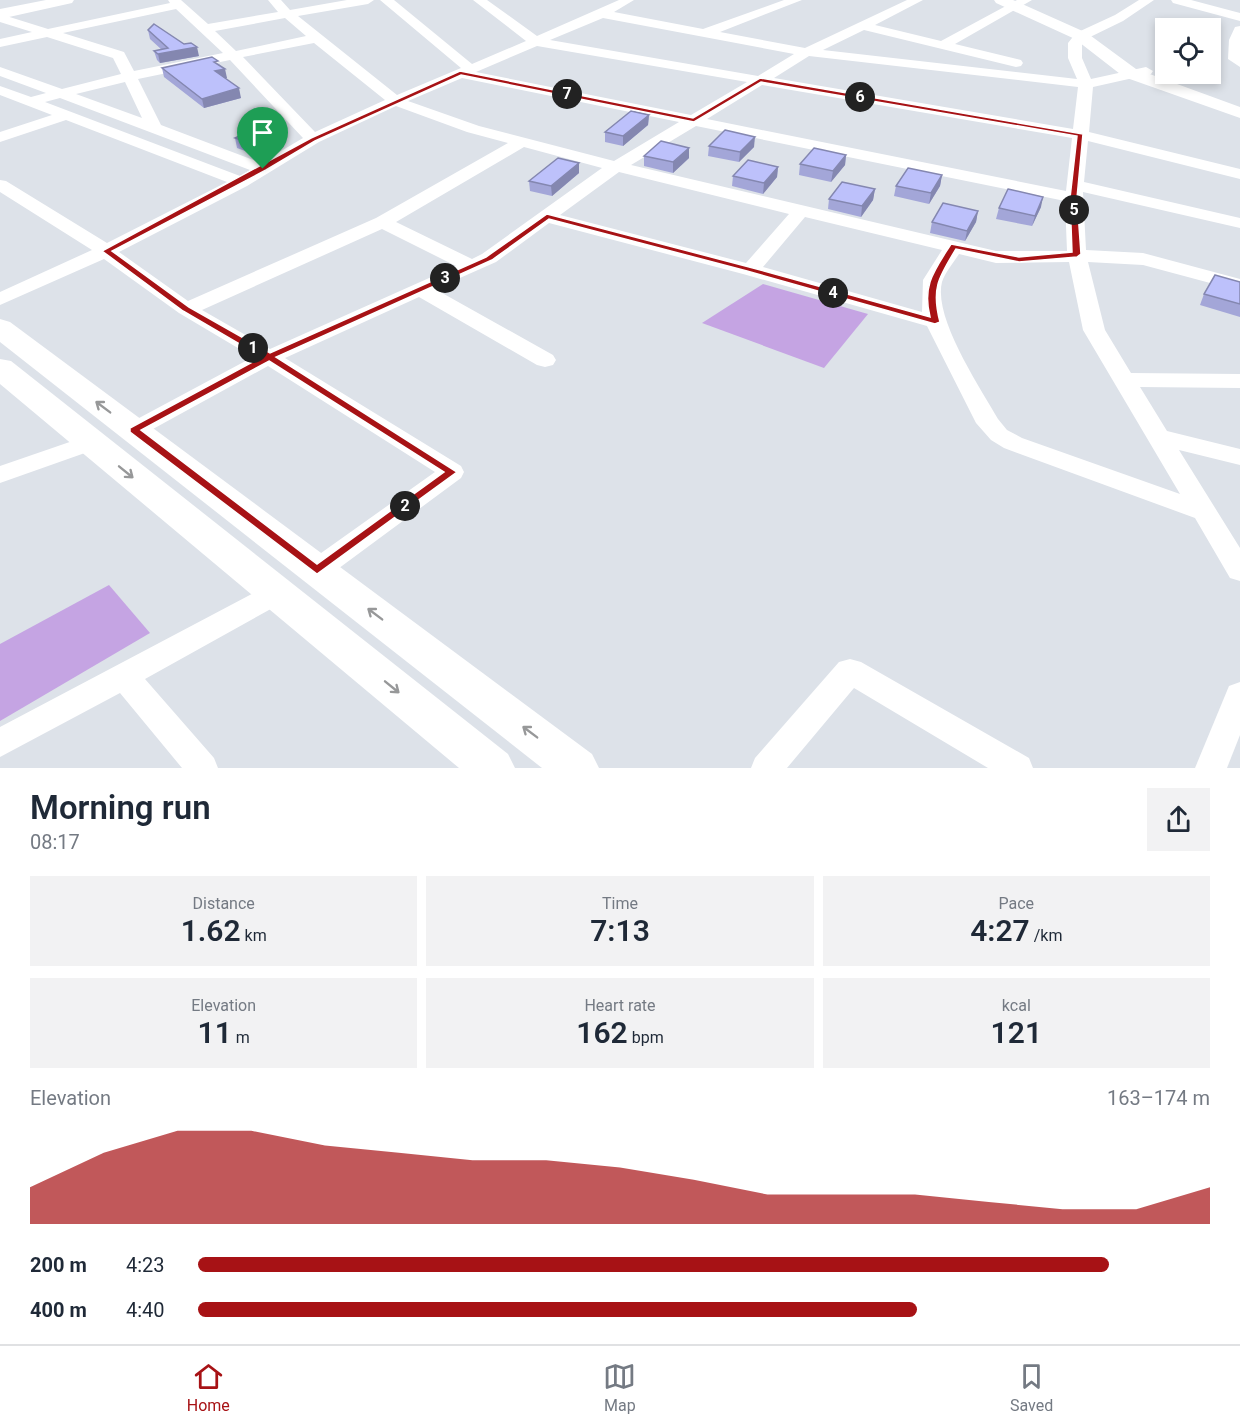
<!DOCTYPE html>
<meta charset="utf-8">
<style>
body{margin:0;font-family:Roboto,sans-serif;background:#f2f2f3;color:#1f2937;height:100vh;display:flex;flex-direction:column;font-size:22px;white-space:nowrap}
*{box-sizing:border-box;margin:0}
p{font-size:20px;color:#747a83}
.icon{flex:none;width:33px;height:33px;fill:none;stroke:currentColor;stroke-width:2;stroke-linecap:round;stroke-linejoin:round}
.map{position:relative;height:768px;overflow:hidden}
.panel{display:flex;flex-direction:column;background:#fff;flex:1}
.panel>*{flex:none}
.buttons{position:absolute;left:1155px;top:18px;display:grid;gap:12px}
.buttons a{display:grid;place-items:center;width:66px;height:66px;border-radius:0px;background:#fff;box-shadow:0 3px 9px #0003;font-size:30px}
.pin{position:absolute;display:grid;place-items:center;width:51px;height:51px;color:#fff;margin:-62px -26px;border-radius:50% 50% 50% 0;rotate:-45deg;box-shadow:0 0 6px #0007}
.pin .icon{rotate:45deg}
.km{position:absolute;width:30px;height:30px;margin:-15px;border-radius:50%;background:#222;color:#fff;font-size:16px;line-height:30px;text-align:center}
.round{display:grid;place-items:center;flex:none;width:63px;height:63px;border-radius:0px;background:#f2f2f3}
.summary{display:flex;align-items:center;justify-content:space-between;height:102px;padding:0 30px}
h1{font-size:33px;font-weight:600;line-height:45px}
.metrics{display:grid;grid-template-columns:repeat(3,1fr);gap:9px;height:102px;padding:6px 30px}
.metrics div{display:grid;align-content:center;border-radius:0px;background:#f2f2f3;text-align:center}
.metrics b{font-size:30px;font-weight:600}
.metrics small{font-size:16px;font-weight:400}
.metrics p{font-size:16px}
.chart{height:168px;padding:12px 30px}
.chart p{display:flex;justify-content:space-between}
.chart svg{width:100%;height:108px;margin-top:6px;fill:#a71215;opacity:.7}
ul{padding:0 30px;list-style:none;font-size:20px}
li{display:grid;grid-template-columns:96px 72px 1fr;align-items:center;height:45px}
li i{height:15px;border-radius:8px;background:#a71215}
.menu{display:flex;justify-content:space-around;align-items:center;height:84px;border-top:2px solid #e0e1e3;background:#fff;font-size:16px;color:#747a83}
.menu a{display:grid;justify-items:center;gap:3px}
.menu .on{color:#a71215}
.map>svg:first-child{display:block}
.green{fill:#c5a4e3}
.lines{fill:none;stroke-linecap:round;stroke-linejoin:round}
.minor{fill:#fff;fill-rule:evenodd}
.tertiary{fill:#fff;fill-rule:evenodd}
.secondary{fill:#fff;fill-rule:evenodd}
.wall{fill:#a3a6d8}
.shaded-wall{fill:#8487b0}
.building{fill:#bdc1fb;stroke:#8487b0;stroke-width:1.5}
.oneway{stroke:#979899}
.route{fill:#a71215;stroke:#fff;stroke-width:1.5;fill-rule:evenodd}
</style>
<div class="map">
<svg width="1240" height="768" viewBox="0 0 1240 768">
<rect width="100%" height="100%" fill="#dde2e9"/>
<g class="green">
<path d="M763 284 868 314 824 368 702 323Z"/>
<path d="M109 585 150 633 0 721V644Z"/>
</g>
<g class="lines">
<g class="minor">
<path d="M168 0H181L208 24 278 12 268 0H281L290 10 347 0H374L368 4 298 16 397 95 461 68 380 0H394L472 64 526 41 473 0H487L537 36 619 0H634L614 12 703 29 784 0H802L720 32 805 48 907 0H923L875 25 941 41 1017 0H1032L955 44 1021 60 1023 63 1021 66 1016 67 864 30 823 50 1077 79 1068 58V43L1076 33 1115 15 1139 0H1154L1123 21 1086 39 1082 44V58L1091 79 1146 67 1153 71 1151 74 1093 87 1089 132 1240 169V179L1088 141 1084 182 1240 218V228L1083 192 1086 250 1143 253 1240 279V291L1143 265 1088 262 1105 330 1131 373 1240 374V388L1140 387 1167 431 1240 449V465L1179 450 1240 548V581L1230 578 1195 518 1004 448 991 440 976 423 927 326 743 274 549 223 496 262 435 289 553 355 556 360 553 365 545 367 537 365 419 297 285 358 461 466 464 472 461 478 327 577 317 580 307 577 303 570 307 563 435 472 268 366 142 435 134 438 126 435 122 430 126 425 253 357 179 313 104 259 0 305V292L92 250 0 192V180L6 181 107 243 227 182 66 120 0 142V132L52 115 0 95V86L31 97 46 93 0 76V67L62 89 121 74 113 58 47 37 0 47V39L32 32 0 22V14L48 29 170 3ZM176 9 223 53 134 71 124 52 63 33ZM285 18 306 36 236 51 215 31ZM603 18 794 54 758 76 550 40ZM314 43 385 100 315 132 243 57ZM537 46 747 82 691 115 476 72ZM809 56 1078 87 1073 129 774 78ZM230 60 303 138 261 163 161 125 138 79ZM462 78 679 122 614 161 479 126 408 101ZM125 82 142 118 76 94ZM762 85 1072 138 1066 191 707 119ZM60 98 250 170 240 176 45 102ZM396 106 467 132 508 143 376 218 188 301 119 252 247 186 319 142ZM696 126 1065 201 1067 251H996L631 165ZM524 147 602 168 482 254 472 259 396 222ZM619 172 789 214 746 263 560 215ZM805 217 942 250 923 280 922 312 763 267ZM382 229 456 266 270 349 202 310ZM959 254 996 263 1069 262 1083 330 1180 494 1022 438 1007 430 998 419C980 387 933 318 942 282 945 273 953 263 959 254Z"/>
<path d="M1171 0H1191L1240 13V21L1173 3Z"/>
<path d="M1240 26V67L1228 59 1229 40 1235 27Z"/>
<path d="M90 435 99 438 102 443 99 448 0 483V466Z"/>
<path d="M277 582 287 586 291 593 287 600 145 679 214 758 218 768H182L120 693 0 757V727L267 586Z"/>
<path d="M850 659 861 662 1029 758 1033 768H988L854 688 787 768H751L755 758 839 662Z"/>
<path d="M1240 682V735L1227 768H1195L1229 686Z"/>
</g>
<g class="tertiary">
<path d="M46 0H74L72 3 0 19V9Z"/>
<path d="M994 0H1013L1087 33 1136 69 1240 107V118L1124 77 1075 39 996 3Z"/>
</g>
<g class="secondary">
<path d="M0 319 10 322 592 754 599 768H542L0 342Z"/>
<path d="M0 359 11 361 508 754 515 768H459L0 384Z"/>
</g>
</g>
<g class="wall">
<path d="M148 30 199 56 160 63 157 60 154 51 162 50 150 39Z"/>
<path d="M219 64 227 78H225L241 98 204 108 164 77 162 68Z"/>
<path d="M649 115 648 125 623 146 605 142V132Z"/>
<path d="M277 134 279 144 256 155 237 148 235 138Z"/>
<path d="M709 146 754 147 739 162 708 156Z"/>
<path d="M846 155 845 165 831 182 799 175 800 164Z"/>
<path d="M644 156 689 158 673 173 644 166Z"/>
<path d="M579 163V173L552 196 530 191 529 181Z"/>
<path d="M778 167 777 177 763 194 732 186 733 176Z"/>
<path d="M942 175 940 186 929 204 894 196 896 186Z"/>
<path d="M875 189 873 200 861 217 828 209 829 199Z"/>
<path d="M1041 207 1032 226 996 219 999 208Z"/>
<path d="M978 211 976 222 965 241 930 233 932 222Z"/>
<path d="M1240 282V317L1200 305 1204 294Z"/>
</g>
<g class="shaded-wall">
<path d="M197 47 199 56 160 63 158 54Z"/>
<path d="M225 69 227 78 217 81 215 71Z"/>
<path d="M239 88 241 98 204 108 202 99Z"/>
<path d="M649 115 648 125 623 146V136Z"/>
<path d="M277 134 279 144 256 155 254 145Z"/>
<path d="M755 137 754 147 739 162 740 152Z"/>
<path d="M689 148V158L673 173V162Z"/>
<path d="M846 155 845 165 831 182 833 171Z"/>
<path d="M579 163V173L552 196 551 186Z"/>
<path d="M778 167 777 177 763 194 764 183Z"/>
<path d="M942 175 940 186 929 204 931 193Z"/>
<path d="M875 189 873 200 861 217 862 206Z"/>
<path d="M1043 197 1041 207 1032 226 1035 216Z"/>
<path d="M978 211 976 222 965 241 967 231Z"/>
</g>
<g class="building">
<path d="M154 24 184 44 191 43 197 47 158 54 154 51 168 48 148 30Z"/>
<path d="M212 57 218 61 214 62 225 69 215 71 239 88 202 99 162 68Z"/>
<path d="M631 111 649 115 623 136 605 132Z"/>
<path d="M258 128 277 134 254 145 235 138Z"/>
<path d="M725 130 755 137 740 152 709 146Z"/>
<path d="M661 141 689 148 673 162 644 156Z"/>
<path d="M814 148 846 155 833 171 800 164Z"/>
<path d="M558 158 579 163 551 186 529 181Z"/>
<path d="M748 160 778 167 764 183 733 176Z"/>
<path d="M908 168 942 175 931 193 896 186Z"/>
<path d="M842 182 875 189 862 206 829 199Z"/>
<path d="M1008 189 1043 197 1035 216 999 208Z"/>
<path d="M943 203 978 211 967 231 932 222Z"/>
<path d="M1215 275 1240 282V304L1204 294Z"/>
</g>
<defs><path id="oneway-shaft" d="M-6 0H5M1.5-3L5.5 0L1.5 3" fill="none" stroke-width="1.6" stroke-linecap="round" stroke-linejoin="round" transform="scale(1.5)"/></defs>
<g class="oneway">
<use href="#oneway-shaft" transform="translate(103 407) rotate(-143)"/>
<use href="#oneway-shaft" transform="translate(126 472) rotate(39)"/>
<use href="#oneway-shaft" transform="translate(375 614) rotate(-143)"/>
<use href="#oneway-shaft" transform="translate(392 687) rotate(39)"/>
<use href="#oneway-shaft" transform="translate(530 732) rotate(-143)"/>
</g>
<path class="route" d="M460 71 693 118 760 78 1083 134 1077 198 1081 254 1077 257 1019 262 956 249C939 277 931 288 940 322L935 324 747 271 549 219 492 260 276 357 457 472 317 574 130 432V428L262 357 183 311 102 251 311 138ZM461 75 694 122 761 82 1077 136 1070 198 1072 252 1019 257 951 244C934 271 922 285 930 317L753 268 547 214 486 257 270 353 189 307 112 251 266 170 315 141ZM269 361 444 472 317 564 141 430Z"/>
</svg>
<div class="buttons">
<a><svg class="icon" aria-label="locate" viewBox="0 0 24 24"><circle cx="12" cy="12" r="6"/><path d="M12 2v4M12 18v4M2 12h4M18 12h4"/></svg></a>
</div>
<div class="pin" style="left:263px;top:169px;background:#1e9e55"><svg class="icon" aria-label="arrive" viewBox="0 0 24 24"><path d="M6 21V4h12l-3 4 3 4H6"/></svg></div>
<b class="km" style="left:253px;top:348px">1</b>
<b class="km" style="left:405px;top:506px">2</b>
<b class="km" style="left:445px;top:278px">3</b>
<b class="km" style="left:833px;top:293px">4</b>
<b class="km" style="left:1074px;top:210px">5</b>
<b class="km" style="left:860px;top:97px">6</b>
<b class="km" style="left:567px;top:94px">7</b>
</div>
<section class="panel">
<div class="summary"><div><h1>Morning run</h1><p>08:17</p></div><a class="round"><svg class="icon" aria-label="share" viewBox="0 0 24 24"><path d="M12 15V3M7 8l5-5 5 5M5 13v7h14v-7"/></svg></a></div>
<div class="metrics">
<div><p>Distance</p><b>1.62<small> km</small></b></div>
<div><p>Time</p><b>7:13</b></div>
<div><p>Pace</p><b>4:27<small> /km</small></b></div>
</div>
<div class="metrics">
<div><p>Elevation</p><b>11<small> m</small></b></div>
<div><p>Heart rate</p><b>162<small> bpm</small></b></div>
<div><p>kcal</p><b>121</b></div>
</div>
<div class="chart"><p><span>Elevation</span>163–174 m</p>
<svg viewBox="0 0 160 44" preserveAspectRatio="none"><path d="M0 44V29L10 15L20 6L30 6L40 12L50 15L60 18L70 18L80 21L90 26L100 32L110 32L120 32L130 35L140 38L150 38L160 29V44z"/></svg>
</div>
<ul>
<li><b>200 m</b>4:23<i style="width:90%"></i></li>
<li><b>400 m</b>4:40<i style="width:71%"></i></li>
</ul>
</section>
<nav class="menu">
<a class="on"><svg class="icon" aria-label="home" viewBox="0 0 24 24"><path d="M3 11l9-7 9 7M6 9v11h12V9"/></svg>Home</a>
<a><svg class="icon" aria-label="map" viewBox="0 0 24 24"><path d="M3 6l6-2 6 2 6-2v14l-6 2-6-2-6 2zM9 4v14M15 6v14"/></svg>Map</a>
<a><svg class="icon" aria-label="saved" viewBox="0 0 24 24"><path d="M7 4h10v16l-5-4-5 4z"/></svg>Saved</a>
</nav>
